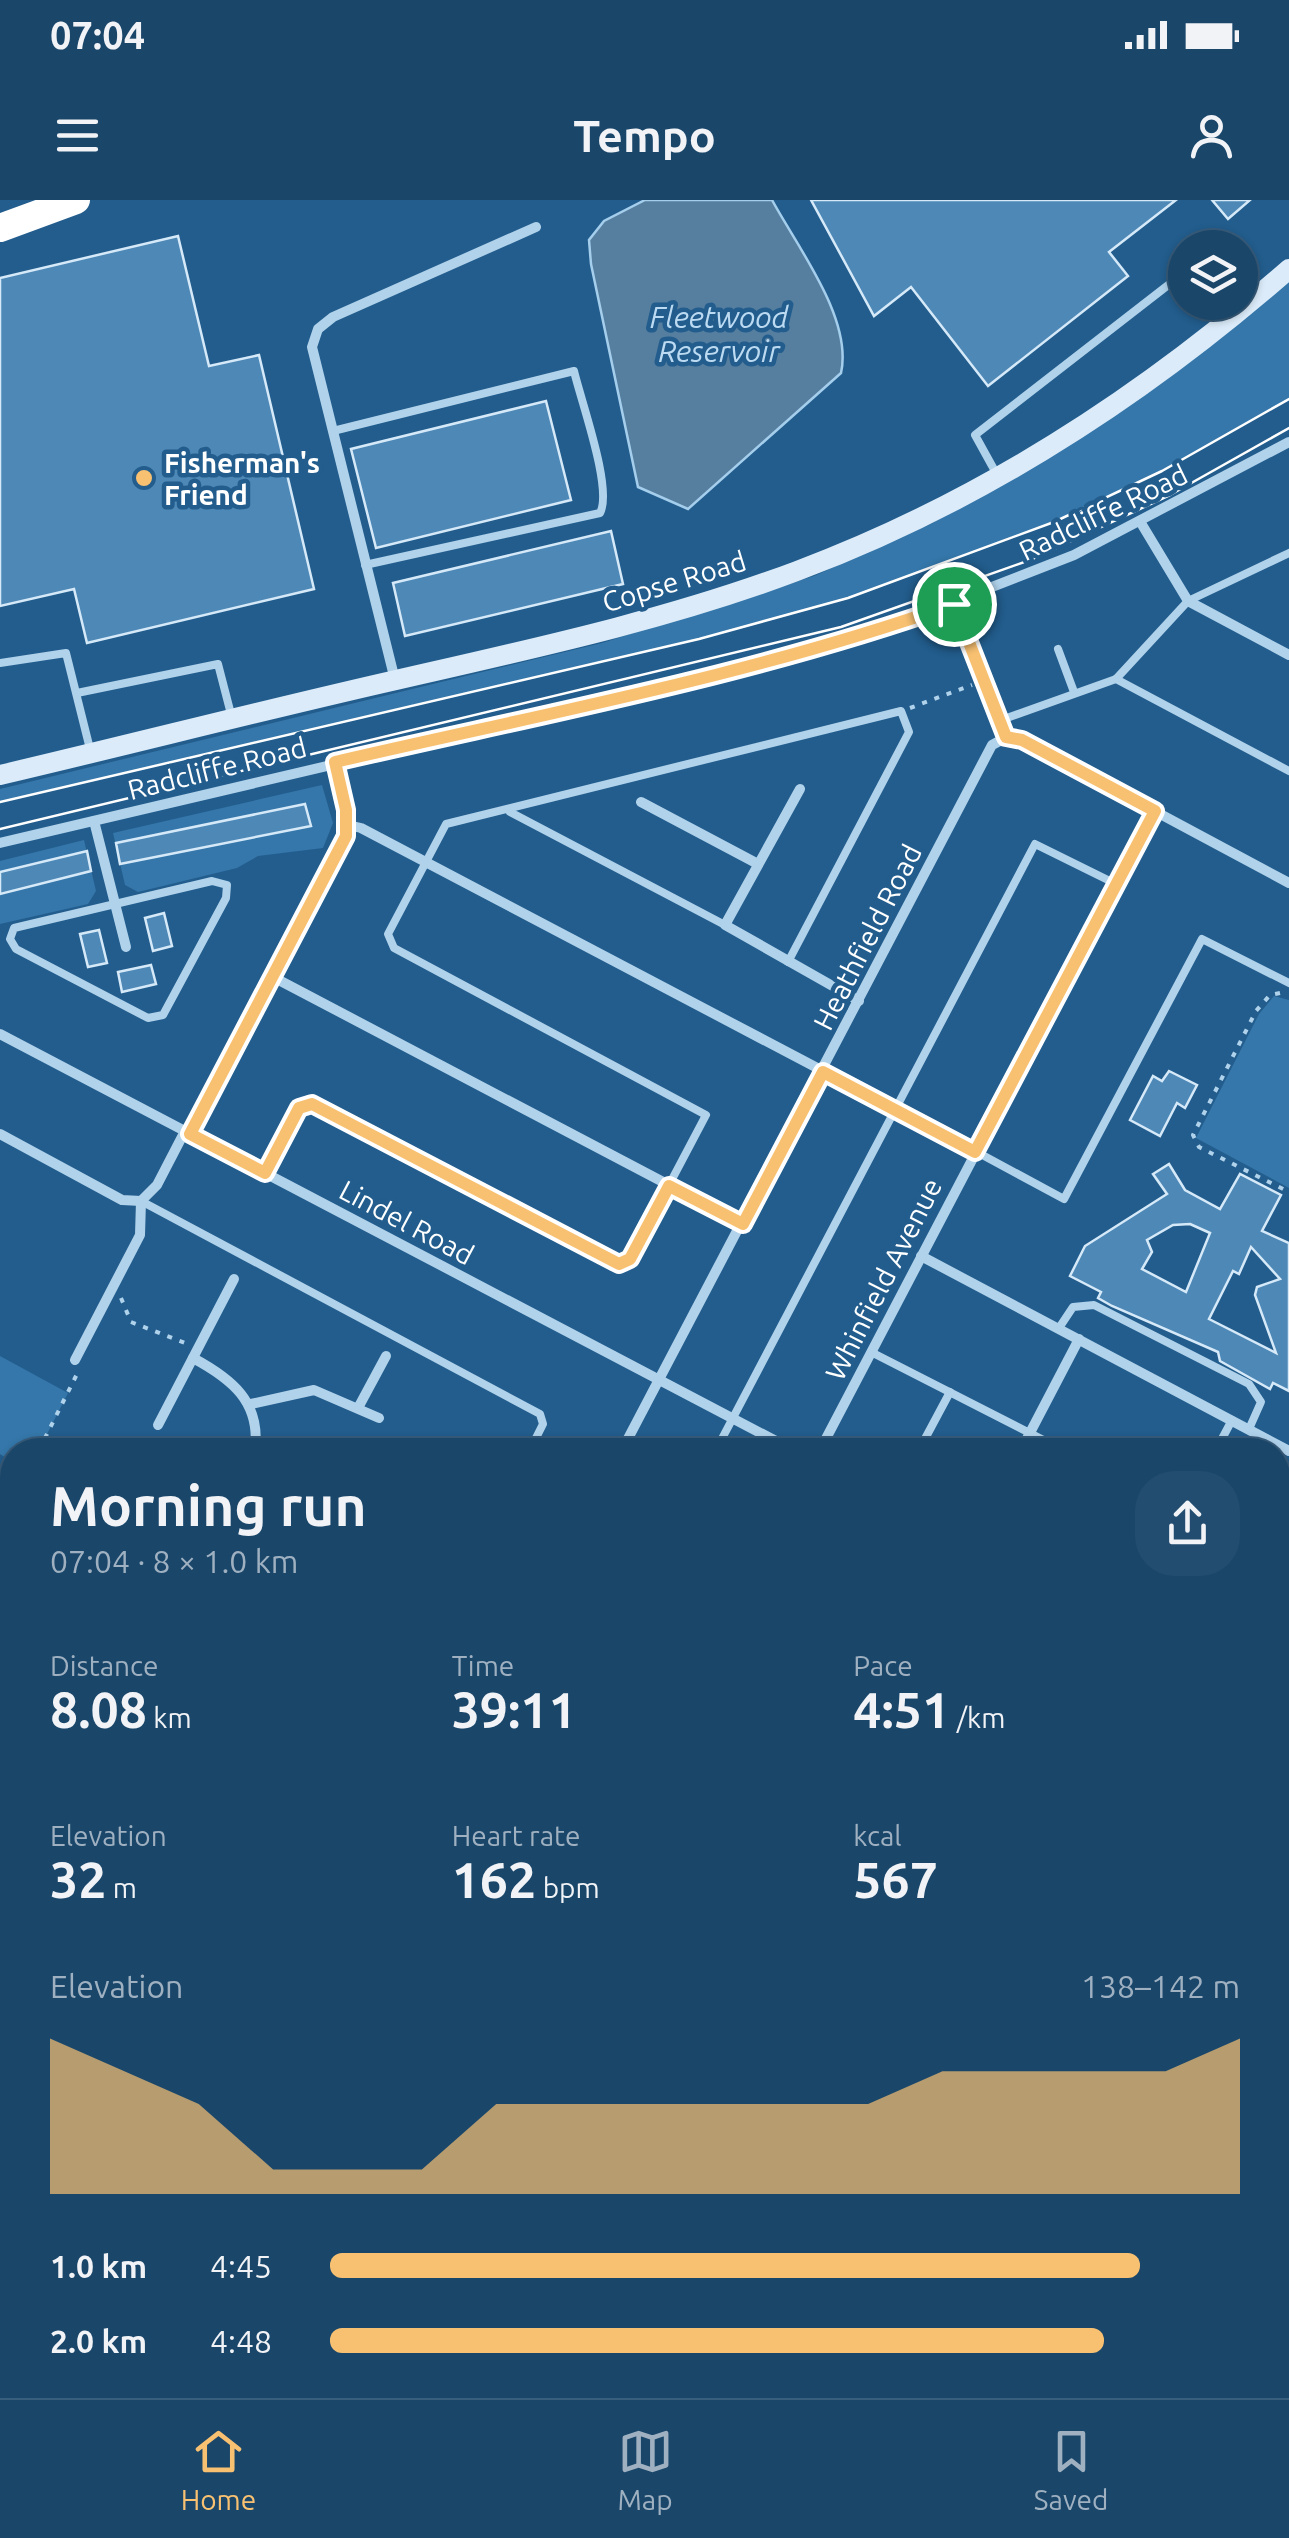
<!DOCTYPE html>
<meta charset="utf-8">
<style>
body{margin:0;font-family:Ubuntu,sans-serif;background:#234d70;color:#f1f3f6;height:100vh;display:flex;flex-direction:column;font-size:38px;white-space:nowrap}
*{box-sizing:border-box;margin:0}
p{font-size:32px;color:#9fb1c1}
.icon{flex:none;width:55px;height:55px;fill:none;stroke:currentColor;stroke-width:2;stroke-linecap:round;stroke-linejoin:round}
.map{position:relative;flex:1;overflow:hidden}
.side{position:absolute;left:0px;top:1238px;width:1290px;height:962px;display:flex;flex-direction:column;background:#1a466a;border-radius:40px 40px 0 0;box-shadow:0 2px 8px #0004,0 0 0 2px #385e7e}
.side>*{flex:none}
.tools{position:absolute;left:1168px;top:30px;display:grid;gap:20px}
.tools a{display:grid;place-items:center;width:90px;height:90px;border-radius:50%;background:#1a466a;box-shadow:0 2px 8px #0004,0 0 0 2px #385e7e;font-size:50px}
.pin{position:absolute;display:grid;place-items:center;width:85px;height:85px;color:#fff;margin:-42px;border:5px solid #fff;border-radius:50%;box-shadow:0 2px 10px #0007}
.round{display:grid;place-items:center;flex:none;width:105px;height:105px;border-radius:40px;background:#234d70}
.head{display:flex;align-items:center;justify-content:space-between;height:170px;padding:0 50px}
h1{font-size:55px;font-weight:700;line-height:75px}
.metrics{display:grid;grid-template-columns:repeat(3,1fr);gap:15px;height:170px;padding:10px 50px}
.metrics div{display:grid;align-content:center}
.metrics b{font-size:50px;font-weight:700}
.metrics small{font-size:28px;font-weight:400}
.metrics p{font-size:28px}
.chart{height:280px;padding:20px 50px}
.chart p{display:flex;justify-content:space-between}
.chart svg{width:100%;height:180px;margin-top:10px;fill:#f8c172;opacity:.7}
ul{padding:0 50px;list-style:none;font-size:32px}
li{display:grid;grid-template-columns:160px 120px 1fr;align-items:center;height:75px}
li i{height:25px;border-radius:12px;background:#f8c172}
.status{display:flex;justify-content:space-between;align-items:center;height:70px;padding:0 50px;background:#1a466a;direction:ltr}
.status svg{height:28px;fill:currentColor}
header{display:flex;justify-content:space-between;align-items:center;height:130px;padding:0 50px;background:#1a466a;font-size:45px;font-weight:700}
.dock{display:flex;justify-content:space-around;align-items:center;height:140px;border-top:2px solid #385e7e;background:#1a466a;font-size:28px;color:#9fb1c1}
.dock a{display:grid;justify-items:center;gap:5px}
.dock .current{color:#f8c172}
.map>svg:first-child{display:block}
.green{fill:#3577aa}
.water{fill:#567e9f;stroke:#a4ceec;stroke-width:2.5}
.building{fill:#4e88b6;stroke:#d5e9f8;stroke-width:2.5;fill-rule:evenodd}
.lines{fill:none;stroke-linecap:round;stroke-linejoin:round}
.path{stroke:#b0d2eb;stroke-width:4;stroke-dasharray:5 8;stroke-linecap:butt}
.lane{stroke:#b0d2eb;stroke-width:8}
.street{stroke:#b0d2eb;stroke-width:10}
.secondary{stroke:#dbebf9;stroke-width:20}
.primary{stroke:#f5fafe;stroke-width:22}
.highway{stroke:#fff;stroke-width:28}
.tram{stroke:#fff;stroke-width:2.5}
.route-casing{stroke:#fff;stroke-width:20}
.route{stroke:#f8c172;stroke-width:12}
.poi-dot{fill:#f8c172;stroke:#225d8d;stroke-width:4}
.labels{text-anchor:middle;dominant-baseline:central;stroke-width:9;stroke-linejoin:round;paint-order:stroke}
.poi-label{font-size:28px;font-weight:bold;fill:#fff;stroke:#225d8d;text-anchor:start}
.street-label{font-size:28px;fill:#fff;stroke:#225d8d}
.water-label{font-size:30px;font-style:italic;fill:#bcdbf2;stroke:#225d8d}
</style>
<div class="status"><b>07:04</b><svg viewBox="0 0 49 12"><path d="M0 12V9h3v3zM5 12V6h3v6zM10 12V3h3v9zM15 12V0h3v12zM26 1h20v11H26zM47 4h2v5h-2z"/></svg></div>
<header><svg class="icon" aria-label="menu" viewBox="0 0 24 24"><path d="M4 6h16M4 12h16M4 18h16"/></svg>Tempo<svg class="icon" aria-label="person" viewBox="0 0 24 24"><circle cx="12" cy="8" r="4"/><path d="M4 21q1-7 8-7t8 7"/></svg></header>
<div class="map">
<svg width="1289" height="2198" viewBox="0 0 1289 2198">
<rect width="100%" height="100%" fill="#225d8d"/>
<g class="green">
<path d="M1289 69V199L1162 271 1054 322 848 398 699 439 0 602V589L602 443 814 376 933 323Z"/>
<path d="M322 585 333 623 323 648 258 656 237 668 138 692 125 685 113 633Z"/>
<path d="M84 640 96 691 88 704 0 724V661Z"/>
<path d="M1274 796 1289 800V988L1196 938 1259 814Z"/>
<path d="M0 1156 68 1193 44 1240 61 1250H12V1262L0 1254Z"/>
<path d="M1289 1377V1545L1278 1539V1395Z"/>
</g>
<path class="water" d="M645 0H772C798 48 853 119 841 173L688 309 638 287 591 64 589 40 604 21Z"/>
<g class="building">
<path d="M811 0H1176L1109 52 1128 76 988 186 911 87 874 116Z"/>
<path d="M1212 0H1250L1228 19Z"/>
<path d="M178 36 209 166 259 155 314 389 87 443 74 389 0 406V78Z"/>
<path d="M546 201 571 300 376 348 351 249Z"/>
<path d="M611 331 623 384 405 436 393 383Z"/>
<path d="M305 604 311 626 120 664 116 643Z"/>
<path d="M87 651 91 671 0 694V672Z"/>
<path d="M164 713 172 746 153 751 145 718Z"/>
<path d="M99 730 107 763 88 767 80 734Z"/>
<path d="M151 765 156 784 122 792 118 772Z"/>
<path d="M1169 871 1197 885 1185 908 1177 903 1160 936 1130 920 1153 876 1162 881Z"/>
<path d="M1169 964 1185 990 1220 1009 1240 974 1281 995 1262 1031 1289 1043V1191L1273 1183 1270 1189 1220 1161 1218 1152 1112 1106 1098 1098 1101 1092 1070 1076 1085 1046 1167 994 1153 974ZM1190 1024 1210 1033 1186 1092 1142 1069 1152 1052 1147 1040 1173 1025ZM1251 1047 1280 1079 1257 1087 1255 1095 1276 1153 1209 1119 1233 1071 1239 1074Z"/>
</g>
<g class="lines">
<g class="path">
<path d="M910 508 972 485"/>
<path d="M1280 793 1270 795 1256 811 1193 935 1199 947 1289 992"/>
<path d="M121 1098 131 1122 185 1143"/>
<path d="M43 1241 61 1250"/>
<path d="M39 1250 77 1174"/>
<path d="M1278 1862 1289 1854"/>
<path d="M1187 2188 1196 2198"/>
</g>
<g class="lane">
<path d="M333 231 574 171C581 201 613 289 600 313L365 365"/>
<path d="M996 273 975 235 1185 72"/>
<path d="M1058 449 1074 492"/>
<path d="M0 463 66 453 90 549"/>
<path d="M1116 479 1289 571"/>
<path d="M77 493 218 464 232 518"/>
<path d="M1001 520 1116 479 1188 401 1289 353"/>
<path d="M510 612 725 725"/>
<path d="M212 681 227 685 226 698 163 815 148 818 16 749 10 739 14 728Z"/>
<path d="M975 951 1064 999 1202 739 1289 783"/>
<path d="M265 973 299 908 312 904 619 1064 630 1059 706 915 394 748 388 734 446 624 901 511 909 532 788 762"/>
<path d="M141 1001 540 1214 543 1224 530 1250"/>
<path d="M1059 1128 1073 1107 1094 1105 1249 1184 1261 1202 1249 1229"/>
<path d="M871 1152 1063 1250"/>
<path d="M716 1250 1035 644 1116 684"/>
<path d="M919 1250 950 1192"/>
<path d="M1216 1250 1232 1220"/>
<path d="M1278 1443 1289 1452"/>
<path d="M1278 1539 1289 1545"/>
<path d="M0 1950 12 1956"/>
<path d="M0 2108 12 2102"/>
</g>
<g class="street">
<path d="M1141 323 1188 401 1289 455"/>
<path d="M954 403 1007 537"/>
<path d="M395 480 312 147 318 129 333 117 536 27"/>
<path d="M1007 537 1022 540 1289 683"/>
<path d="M800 589 725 725 859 801"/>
<path d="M641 602 758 664"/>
<path d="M94 621 126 747"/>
<path d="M348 625 361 628 975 951"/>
<path d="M0 643 718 474 884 429 1074 355 1289 242"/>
<path d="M273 777 743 1024"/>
<path d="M0 834 793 1250"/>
<path d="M0 934 122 1000 141 1001 140 1035 75 1160"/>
<path d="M191 934 345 636 347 610 335 562"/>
<path d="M141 1001 157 985 185 931"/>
<path d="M921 1056 1289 1251"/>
<path d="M193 1158C232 1179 261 1202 255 1250"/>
<path d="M251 1204 314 1190 379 1218"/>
<path d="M358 1208 386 1156"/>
<path d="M158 1225 234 1079"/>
<path d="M622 1250 992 545 1007 537"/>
<path d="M820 1250 1155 611"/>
<path d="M1021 1250 1079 1139"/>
<path d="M0 1302 2 1299"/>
<path d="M0 1375 11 1409"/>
<path d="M0 1837 12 1844"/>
<path d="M0 2074 12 2087"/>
<path d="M69 2188 73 2198"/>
<path d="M446 2188 450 2198"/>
<path d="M766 2188 775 2198"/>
<path d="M948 2188 950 2198"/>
<path d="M12 2198 37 2188"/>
</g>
<g class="secondary">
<path d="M0 575C132 544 264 510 396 480 531 449 667 420 797 371 978 303 1144 196 1289 69"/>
<path d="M1278 1395 1289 1371"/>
<path d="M0 1610 12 1616"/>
<path d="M1114 2188 1134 2198"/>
<path d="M823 2198 830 2188"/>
</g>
<g class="primary">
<path d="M1278 1830 1289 1823"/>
<path d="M609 2198 634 2188"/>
</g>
<path class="highway" d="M0 28 76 0"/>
<g class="tram">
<path d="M0 602 699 439 848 398 1054 322 1162 271 1289 199"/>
<path d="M0 629 841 427 1030 360 1170 295 1289 228"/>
</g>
</g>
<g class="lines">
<g class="route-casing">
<path id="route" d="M954 404 1006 537 1022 540 1155 611 975 952 823 872 743 1024 669 986 630 1059 619 1064 312 904 299 908 265 973 190 934 346 636V610L335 562C542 514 754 475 954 404Z"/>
</g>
<use href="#route" class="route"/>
</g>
<circle class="poi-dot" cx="144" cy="278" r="10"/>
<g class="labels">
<g class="poi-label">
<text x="164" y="262">Fisherman's<tspan x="164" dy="32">Friend</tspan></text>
</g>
<g class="street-label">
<text transform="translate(1103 312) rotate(-26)">Radcliffe Road</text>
<text transform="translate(674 381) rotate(-17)">Copse Road</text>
<text transform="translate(217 568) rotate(-14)">Radcliffe Road</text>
<text transform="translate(867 737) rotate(-63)">Heathfield Road</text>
<text transform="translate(407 1022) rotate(28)">Lindel Road</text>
<text transform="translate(883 1079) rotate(-63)">Whinfield Avenue</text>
</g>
<g class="water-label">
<text x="719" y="117">Fleetwood<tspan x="719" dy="34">Reservoir</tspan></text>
</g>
</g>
</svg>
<div class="tools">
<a><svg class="icon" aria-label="layers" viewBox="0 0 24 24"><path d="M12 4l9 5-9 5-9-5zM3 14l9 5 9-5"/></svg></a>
</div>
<div class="pin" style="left:954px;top:404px;background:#1e9e55"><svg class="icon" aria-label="arrive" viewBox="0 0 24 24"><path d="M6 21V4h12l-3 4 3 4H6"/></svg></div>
<section class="side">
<div class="head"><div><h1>Morning run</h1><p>07:04 · 8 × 1.0 km</p></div><a class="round"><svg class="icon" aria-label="share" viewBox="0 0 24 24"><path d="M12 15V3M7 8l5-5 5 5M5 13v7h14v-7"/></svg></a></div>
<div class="metrics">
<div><p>Distance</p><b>8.08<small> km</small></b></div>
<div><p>Time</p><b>39:11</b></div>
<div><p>Pace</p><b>4:51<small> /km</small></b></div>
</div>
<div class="metrics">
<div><p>Elevation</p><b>32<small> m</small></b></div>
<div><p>Heart rate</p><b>162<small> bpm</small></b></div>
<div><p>kcal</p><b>567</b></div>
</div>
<div class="chart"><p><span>Elevation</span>138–142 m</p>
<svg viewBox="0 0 160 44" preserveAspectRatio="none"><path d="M0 44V6L10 14L20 22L30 38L40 38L50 38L60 22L70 22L80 22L90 22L100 22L110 22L120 14L130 14L140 14L150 14L160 6V44z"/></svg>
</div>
<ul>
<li><b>1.0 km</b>4:45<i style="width:89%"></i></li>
<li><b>2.0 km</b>4:48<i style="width:85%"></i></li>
</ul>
</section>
</div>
<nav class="dock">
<a class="current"><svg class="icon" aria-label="home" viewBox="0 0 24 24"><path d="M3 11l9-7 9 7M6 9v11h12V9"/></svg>Home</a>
<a><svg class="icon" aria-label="map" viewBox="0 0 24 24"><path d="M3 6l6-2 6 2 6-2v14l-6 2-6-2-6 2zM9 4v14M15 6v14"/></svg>Map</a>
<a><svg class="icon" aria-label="saved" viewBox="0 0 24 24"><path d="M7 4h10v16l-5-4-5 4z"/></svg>Saved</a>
</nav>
